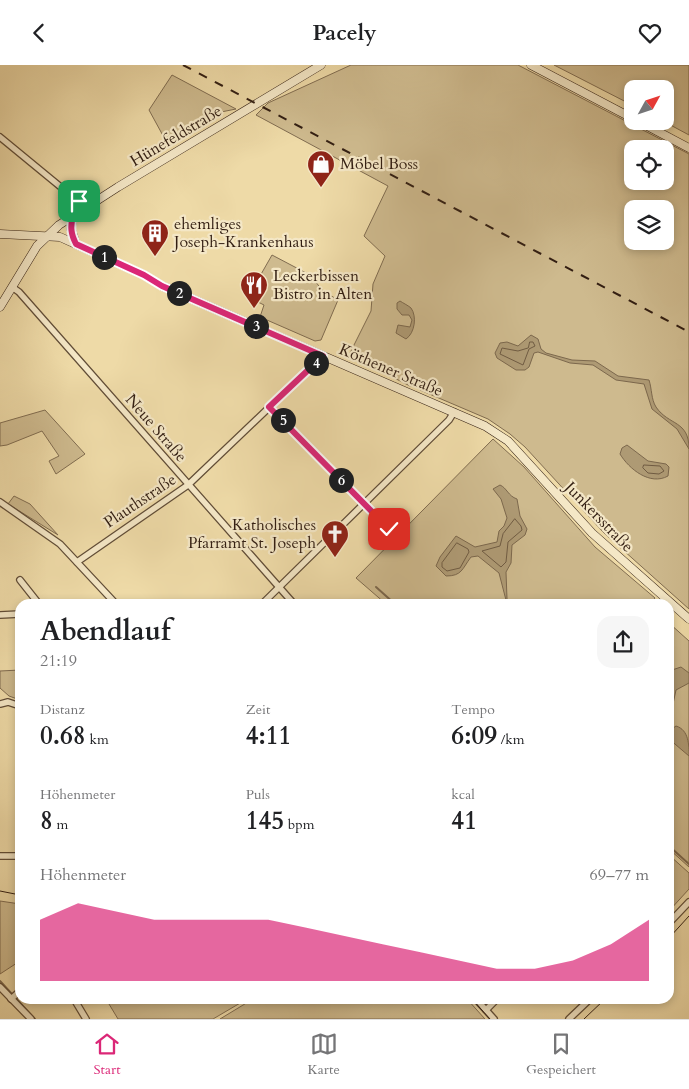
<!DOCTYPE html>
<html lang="de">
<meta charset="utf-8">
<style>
body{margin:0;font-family:Cardo,serif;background:#f6f6f6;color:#202124;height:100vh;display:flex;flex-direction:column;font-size:19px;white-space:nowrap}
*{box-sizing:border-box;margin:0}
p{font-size:16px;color:#757577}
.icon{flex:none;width:28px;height:28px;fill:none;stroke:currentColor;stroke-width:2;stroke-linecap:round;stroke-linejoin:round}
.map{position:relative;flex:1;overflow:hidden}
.panel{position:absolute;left:15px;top:534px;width:659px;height:405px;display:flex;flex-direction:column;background:#fff;border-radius:15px;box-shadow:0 2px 8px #0003}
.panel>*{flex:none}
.needle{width:32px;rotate:50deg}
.tools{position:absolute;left:624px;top:15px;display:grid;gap:10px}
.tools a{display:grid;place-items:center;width:50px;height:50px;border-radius:10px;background:#fff;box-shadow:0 2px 8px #0003;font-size:25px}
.pin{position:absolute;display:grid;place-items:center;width:42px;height:42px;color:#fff;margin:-21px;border-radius:10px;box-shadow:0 2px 8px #0006}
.km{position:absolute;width:25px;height:25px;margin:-12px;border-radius:50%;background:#222;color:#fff;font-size:14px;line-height:25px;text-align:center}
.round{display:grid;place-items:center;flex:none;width:52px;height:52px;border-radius:15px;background:#f6f6f6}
.summary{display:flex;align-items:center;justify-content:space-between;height:85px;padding:0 25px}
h1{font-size:28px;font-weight:700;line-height:38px}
.figures{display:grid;grid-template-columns:repeat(3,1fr);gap:8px;height:85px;padding:5px 25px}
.figures div{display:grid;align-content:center}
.figures b{font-size:25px;font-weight:700}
.figures small{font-size:14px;font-weight:400}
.figures p{font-size:14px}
.chart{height:140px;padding:10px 25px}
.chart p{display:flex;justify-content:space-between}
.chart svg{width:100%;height:90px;margin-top:5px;fill:#db2777;opacity:.7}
header{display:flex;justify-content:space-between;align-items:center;height:65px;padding:0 25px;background:#fff;font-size:22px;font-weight:700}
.tabs{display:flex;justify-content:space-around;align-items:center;height:70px;border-top:1px solid #e0e0e0;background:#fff;font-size:14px;color:#757577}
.tabs a{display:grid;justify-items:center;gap:2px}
.tabs .current{color:#db2777}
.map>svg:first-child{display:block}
.green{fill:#ceba8e;stroke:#806c50;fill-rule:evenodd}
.water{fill:#ae9a74;stroke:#7c684d}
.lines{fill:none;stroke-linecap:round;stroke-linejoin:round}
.shore{stroke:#705c43;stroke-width:1}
.stream{stroke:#7c684d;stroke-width:2}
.minor-casing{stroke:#614d37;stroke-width:8}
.secondary-casing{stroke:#321e12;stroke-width:9}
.minor{stroke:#f4e7c6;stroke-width:5.5}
.secondary{stroke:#f4e7c6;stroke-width:8}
.tram{stroke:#321e12;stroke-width:1}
.rail{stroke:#321e12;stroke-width:2;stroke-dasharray:9 9;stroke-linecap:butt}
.route-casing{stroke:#fff;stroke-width:10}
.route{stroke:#db2777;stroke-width:6}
.labels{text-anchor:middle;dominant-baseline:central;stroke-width:4.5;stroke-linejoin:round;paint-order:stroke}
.street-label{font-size:16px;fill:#321e12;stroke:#f4e7c6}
.poi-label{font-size:16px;fill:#321e12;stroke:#f4e7c6;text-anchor:start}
</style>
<header><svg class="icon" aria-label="back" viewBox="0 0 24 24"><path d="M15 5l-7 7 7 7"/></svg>Pacely<svg class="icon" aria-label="heart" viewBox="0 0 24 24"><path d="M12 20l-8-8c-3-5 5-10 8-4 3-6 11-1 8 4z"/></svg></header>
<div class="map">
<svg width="689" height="954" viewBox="0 0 689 954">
<rect width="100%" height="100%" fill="#eedaa7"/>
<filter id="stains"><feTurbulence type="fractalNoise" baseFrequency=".004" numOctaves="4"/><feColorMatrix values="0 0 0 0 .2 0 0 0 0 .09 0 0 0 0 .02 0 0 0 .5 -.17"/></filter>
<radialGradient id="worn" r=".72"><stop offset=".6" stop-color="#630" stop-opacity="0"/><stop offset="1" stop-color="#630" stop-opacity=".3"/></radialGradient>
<g class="green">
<path d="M351 0H518L689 89V544L604 468 525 382 510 369 488 354 420 325 415 320 410 321 349 290 371 246 373 219 385 191 364 171 388 121 256 50 268 38ZM632 84H665V116H632ZM632 144H665V176H632Z"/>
<path d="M554 0H689V70L663 56 665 24H632V40Z"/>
<path d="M172 10 236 44 221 47 167 78 149 45Z"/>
<path d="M272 190 310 210 323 226 338 235 321 275 315 276 260 252 264 240 248 232Z"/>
<path d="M45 345 85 389 56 409 49 396 59 391 42 366 7 380 0 381V358Z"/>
<path d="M493 374 524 402 595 482 655 533 650 539H386L356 513Z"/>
<path d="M14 431 30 439 58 470 8 439Z"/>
<path d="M669 558 689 576V802L669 784Z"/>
<path d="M20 605V635L9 631 0 623V606Z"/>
<path d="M669 790 689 808V824L669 846Z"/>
<path d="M0 836 20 839V896L0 909Z"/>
<path d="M106 934H247L213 954H118Z"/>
<path d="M253 934H467L485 954H220Z"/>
</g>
<g class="water">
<path d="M400 236C403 238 409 241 411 243 417 251 415 268 406 274L396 268 398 260 410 262 412 255 409 250H402L397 244V238Z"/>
<path d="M531 270 538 274 541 284 546 288 572 295 595 296 618 311 649 315C652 324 651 334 656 342 669 361 689 355 689 384L677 364 652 344 644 319 616 315 593 300 570 298 538 287 534 288 529 302 525 305H516L497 293 495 288 500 278 507 277 518 281Z"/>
<path d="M627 380 648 396 666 399 669 402 668 411C650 421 629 404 620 389L622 383Z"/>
<path d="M500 420C507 423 508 431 517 434L520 451 527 464 525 470 512 480 511 498 506 507 507 534 512 539H507L499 508 478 491 471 492C462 504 462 511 446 511L436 501 440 492 456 471 475 482 497 477 499 466 504 461 507 453 501 434 493 424Z"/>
<path d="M681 602 689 608V618L676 625 673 639 669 642V606Z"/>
<path d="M676 661C689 665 689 680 689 691L669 674V666Z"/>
</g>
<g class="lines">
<g class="shore">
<path d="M530 277H533L535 281 529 284 523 300 500 289 502 283 518 286 528 283Z"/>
<path d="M644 400 660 401 664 406 659 409 648 408 643 403Z"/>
<path d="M515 454 521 461 522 465 508 477 506 497 501 502 482 486 500 481 503 469Z"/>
<path d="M457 478 468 484 469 487 460 503 447 506 442 502V498Z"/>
</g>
<g class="stream">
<path d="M376 522 395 539"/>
<path d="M669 781 689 799"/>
<path d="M0 916 35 954"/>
</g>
<g class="minor-casing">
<g id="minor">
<path d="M0 72 79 137 84 144"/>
<path d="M12 222 19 227 294 539"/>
<path d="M269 341 389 464"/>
<path d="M0 437 60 479 116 539"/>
<path d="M77 497 188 420 323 291"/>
<path d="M20 515 39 539"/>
<path d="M262 539 449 355 454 347"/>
<path d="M0 550 20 549"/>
<path d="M0 639 8 637 20 641"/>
<path d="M0 791H20"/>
<path d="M669 858 689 837"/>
<path d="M0 922 31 954"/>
<path d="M11 934 20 926"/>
<path d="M74 934 86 954"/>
<path d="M476 934 494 954"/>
<path d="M486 945 497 934"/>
<path d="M569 954 590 934"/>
</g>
</g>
<g class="secondary-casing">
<g id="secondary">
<path d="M531 0 632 53"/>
<path d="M638 56 689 83"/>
<path d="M73 151 71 164 76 179"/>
<path d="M0 169 60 172 144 210 162 221 485 361 508 376 592 468 689 554"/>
<path d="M0 242 37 181 59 160 118 122 321 0"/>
</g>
</g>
<use href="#minor" class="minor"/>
<use href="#secondary" class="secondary"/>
<g class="tram">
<path d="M0 826 20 830"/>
<path d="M669 873 689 851"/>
<path d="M472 934 490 954"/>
<path d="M584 954 605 934"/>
</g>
<path class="rail" d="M183 0 689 267"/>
</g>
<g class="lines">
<g class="route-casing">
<path id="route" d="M79 136 84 144 73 151C70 162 71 169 76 179L144 210 162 221 323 291 269 342 389 464"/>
</g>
<use href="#route" class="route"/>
</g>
<defs>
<g id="shop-pin" transform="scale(1.4375)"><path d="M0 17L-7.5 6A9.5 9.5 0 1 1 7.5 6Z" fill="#8f2418" stroke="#f4e7c6"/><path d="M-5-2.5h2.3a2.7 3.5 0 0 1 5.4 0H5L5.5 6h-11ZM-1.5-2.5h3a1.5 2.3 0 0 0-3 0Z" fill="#fff"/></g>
<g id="building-pin" transform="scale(1.4375)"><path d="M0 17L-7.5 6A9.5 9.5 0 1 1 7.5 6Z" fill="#8f2418" stroke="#f4e7c6"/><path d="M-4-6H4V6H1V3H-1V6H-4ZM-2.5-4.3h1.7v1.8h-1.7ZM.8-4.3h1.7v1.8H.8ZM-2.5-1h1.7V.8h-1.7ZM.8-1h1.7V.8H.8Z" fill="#fff"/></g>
<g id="restaurant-pin" transform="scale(1.4375)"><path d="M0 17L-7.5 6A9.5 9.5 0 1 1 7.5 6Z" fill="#8f2418" stroke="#f4e7c6"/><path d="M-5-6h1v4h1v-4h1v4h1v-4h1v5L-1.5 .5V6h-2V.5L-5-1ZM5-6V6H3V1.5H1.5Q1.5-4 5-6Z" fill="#fff"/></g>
<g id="church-pin" transform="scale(1.4375)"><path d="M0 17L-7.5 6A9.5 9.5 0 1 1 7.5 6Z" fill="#8f2418" stroke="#f4e7c6"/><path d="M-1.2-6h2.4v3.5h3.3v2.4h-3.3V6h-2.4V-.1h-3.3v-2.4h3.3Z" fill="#fff"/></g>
</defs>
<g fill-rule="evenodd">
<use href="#shop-pin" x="321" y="99"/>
<use href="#building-pin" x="155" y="168"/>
<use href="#restaurant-pin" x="254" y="220"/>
<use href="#church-pin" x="335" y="469"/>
</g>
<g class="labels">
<g class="street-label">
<text transform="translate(176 71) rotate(-31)">Hünefeldstraße</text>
<text transform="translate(391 305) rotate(23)">Köthener Straße</text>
<text transform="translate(156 363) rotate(49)">Neue Straße</text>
<text transform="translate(140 436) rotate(-34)">Plauthstraße</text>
<text transform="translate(599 452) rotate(46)">Junkersstraße</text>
</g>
<g class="poi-label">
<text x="340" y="99">Möbel Boss</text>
<text x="174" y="159">ehemliges<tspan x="174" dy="18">Joseph-Krankenhaus</tspan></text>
<text x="273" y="211">Leckerbissen<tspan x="273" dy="18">Bistro in Alten</tspan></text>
<text x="316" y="460" text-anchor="end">Katholisches<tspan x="316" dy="18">Pfarramt St. Joseph</tspan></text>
</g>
</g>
<rect width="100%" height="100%" filter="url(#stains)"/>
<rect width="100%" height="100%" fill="url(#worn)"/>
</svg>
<div class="tools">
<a><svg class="needle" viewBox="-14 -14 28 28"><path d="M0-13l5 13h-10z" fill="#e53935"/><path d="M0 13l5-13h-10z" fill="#757577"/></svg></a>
<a><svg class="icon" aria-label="locate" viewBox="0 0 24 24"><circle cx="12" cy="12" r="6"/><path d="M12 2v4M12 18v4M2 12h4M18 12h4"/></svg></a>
<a><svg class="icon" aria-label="layers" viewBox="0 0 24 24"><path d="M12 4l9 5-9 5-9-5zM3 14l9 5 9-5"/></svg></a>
</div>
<div class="pin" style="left:79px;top:136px;background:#1e9e55"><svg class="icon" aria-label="arrive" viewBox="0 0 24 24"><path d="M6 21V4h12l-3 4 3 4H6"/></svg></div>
<div class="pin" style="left:389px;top:464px;background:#d93025"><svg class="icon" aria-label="check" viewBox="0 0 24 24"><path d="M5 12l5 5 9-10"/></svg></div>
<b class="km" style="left:104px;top:192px">1</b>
<b class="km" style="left:179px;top:228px">2</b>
<b class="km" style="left:256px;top:261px">3</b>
<b class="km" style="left:316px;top:298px">4</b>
<b class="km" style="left:283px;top:355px">5</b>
<b class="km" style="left:341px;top:415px">6</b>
<section class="panel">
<div class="summary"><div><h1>Abendlauf</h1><p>21:19</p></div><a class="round"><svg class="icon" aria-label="share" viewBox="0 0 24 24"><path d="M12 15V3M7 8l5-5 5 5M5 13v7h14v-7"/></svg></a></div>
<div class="figures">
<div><p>Distanz</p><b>0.68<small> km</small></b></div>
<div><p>Zeit</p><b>4:11</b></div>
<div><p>Tempo</p><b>6:09<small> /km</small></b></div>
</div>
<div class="figures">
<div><p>Höhenmeter</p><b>8<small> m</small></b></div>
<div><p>Puls</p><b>145<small> bpm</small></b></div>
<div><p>kcal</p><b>41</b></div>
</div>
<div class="chart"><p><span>Höhenmeter</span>69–77 m</p>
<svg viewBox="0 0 160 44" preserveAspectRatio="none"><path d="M0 44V14L10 6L20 10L30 14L40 14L50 14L60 14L70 18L80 22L90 26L100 30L110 34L120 38L130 38L140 34L150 26L160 14V44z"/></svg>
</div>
</section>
</div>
<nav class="tabs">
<a class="current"><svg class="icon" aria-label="home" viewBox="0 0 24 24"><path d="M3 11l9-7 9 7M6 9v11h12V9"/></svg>Start</a>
<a><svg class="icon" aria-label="map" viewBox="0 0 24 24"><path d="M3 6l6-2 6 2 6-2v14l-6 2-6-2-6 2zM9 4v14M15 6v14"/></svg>Karte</a>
<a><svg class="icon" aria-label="saved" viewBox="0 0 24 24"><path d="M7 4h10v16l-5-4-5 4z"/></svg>Gespeichert</a>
</nav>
